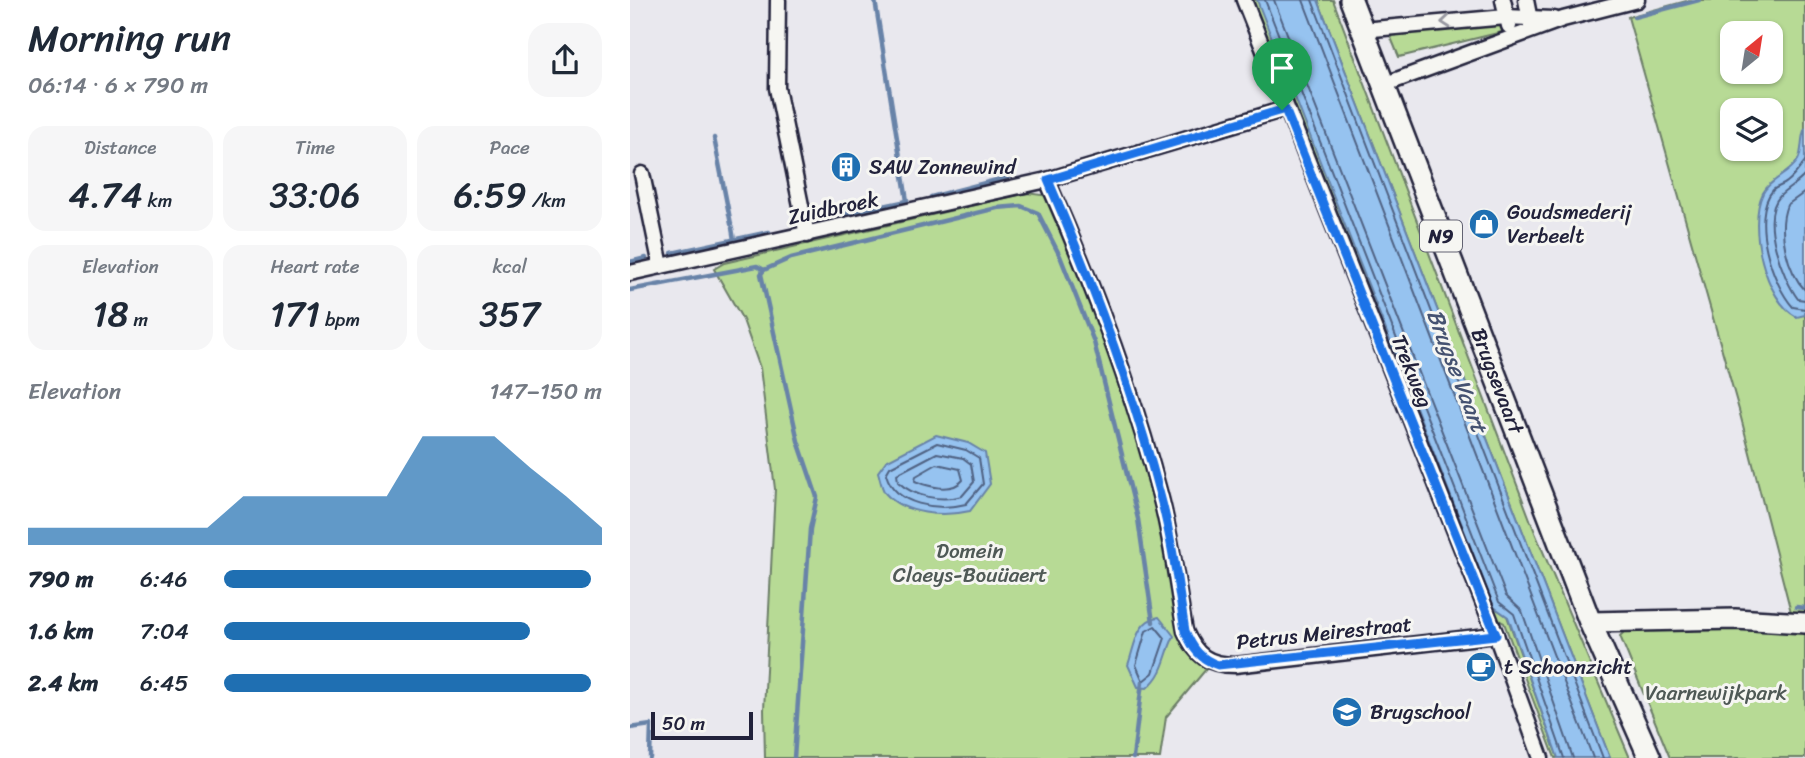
<!DOCTYPE html>
<meta charset="utf-8">
<style>
body{margin:0;font-family:Sriracha,sans-serif;background:#f6f6f7;color:#1f2937;height:100vh;display:flex;flex-direction:column;font-size:26px;white-space:nowrap}
*{box-sizing:border-box;margin:0}
p{font-size:23px;color:#747a83}
.icon{flex:none;width:38px;height:38px;fill:none;stroke:currentColor;stroke-width:2;stroke-linecap:round;stroke-linejoin:round}
.map{position:relative;flex:1;overflow:hidden}
.details{display:flex;flex-direction:column;background:#fff;width:630px}
.details>*{flex:none}
.needle{width:46px;rotate:30deg}
.buttons{position:absolute;left:1090px;top:21px;display:grid;gap:14px}
.buttons a{display:grid;place-items:center;width:63px;height:63px;border-radius:14px;background:#fff;box-shadow:0 2px 5px #0004;font-size:35px}
.scale{position:absolute;left:21px;bottom:18px;width:102px;box-sizing:border-box;padding-left:7px;border:4px solid #22223b;border-top:0;font-size:19px;line-height:24px;white-space:nowrap;color:#22223b;-webkit-text-stroke:5px #f6f6f2;paint-order:stroke}
.pin{position:absolute;display:grid;place-items:center;width:60px;height:60px;color:#fff;margin:-72px -30px;border-radius:50% 50% 50% 0;rotate:-45deg;box-shadow:0 0 7px #0007}
.pin .icon{rotate:45deg}
.round{display:grid;place-items:center;flex:none;width:74px;height:74px;border-radius:21px;background:#f6f6f7}
.headline{display:flex;align-items:center;justify-content:space-between;height:119px;padding:0 28px}
h1{font-size:38px;font-weight:600;line-height:52px}
.stats{display:grid;grid-template-columns:repeat(3,1fr);gap:10px;height:119px;padding:7px 28px}
.stats div{display:grid;align-content:center;border-radius:18px;background:#f6f6f7;text-align:center}
.stats b{font-size:35px;font-weight:600}
.stats small{font-size:19px;font-weight:400}
.stats p{font-size:19px}
.chart{height:196px;padding:14px 28px}
.chart p{display:flex;justify-content:space-between}
.chart svg{width:100%;height:126px;margin-top:7px;fill:#1f6fb2;opacity:.7}
ul{padding:0 28px;list-style:none;font-size:23px}
li{display:grid;grid-template-columns:112px 84px 1fr;align-items:center;height:52px}
li i{height:18px;border-radius:9px;background:#1f6fb2}
main{display:flex;flex:1;min-height:0}
.map>svg:first-child{display:block}
.green{fill:#b7da95;stroke:#6c7e68;stroke-width:2;fill-rule:evenodd}
.water{fill:#96c3f0;stroke:#6883a8;stroke-width:2}
.lines{fill:none;stroke-linecap:round;stroke-linejoin:round}
.shore{stroke:#506283;stroke-width:2}
.stream{stroke:#6883a8;stroke-width:4.5}
.street-casing{stroke:#22223b;stroke-width:19}
.secondary-casing{stroke:#22223b;stroke-width:24}
.primary-casing{stroke:#22223b;stroke-width:26}
.street{stroke:#f6f6f2;stroke-width:14}
.secondary{stroke:#f6f6f2;stroke-width:19}
.primary{stroke:#f6f6f2;stroke-width:21}
.oneway{stroke:#9797a0}
.route-casing{stroke:#fff;stroke-width:14}
.route{stroke:#1a73e8;stroke-width:9}
.labels{text-anchor:middle;dominant-baseline:central;stroke-width:6;stroke-linejoin:round;paint-order:stroke}
.shield{fill:#f6f6f2;stroke:#626272;stroke-width:2}
.shield-label{font-size:19px;font-weight:bold;fill:#22223b}
.poi-label{font-size:21px;fill:#22223b;stroke:#f6f6f2;text-anchor:start}
.street-label{font-size:21px;fill:#22223b;stroke:#f6f6f2}
.park-label{font-size:21px;fill:#4f5956;stroke:#f6f6f2}
.water-label{font-size:23px;font-style:italic;fill:#455271;stroke:#f6f6f2}
</style>
<main>
<section class="details">
<div class="headline"><div><h1>Morning run</h1><p>06:14 · 6 × 790 m</p></div><a class="round"><svg class="icon" aria-label="share" viewBox="0 0 24 24"><path d="M12 15V3M7 8l5-5 5 5M5 13v7h14v-7"/></svg></a></div>
<div class="stats">
<div><p>Distance</p><b>4.74<small> km</small></b></div>
<div><p>Time</p><b>33:06</b></div>
<div><p>Pace</p><b>6:59<small> /km</small></b></div>
</div>
<div class="stats">
<div><p>Elevation</p><b>18<small> m</small></b></div>
<div><p>Heart rate</p><b>171<small> bpm</small></b></div>
<div><p>kcal</p><b>357</b></div>
</div>
<div class="chart"><p><span>Elevation</span>147–150 m</p>
<svg viewBox="0 0 160 44" preserveAspectRatio="none"><path d="M0 44V38L10 38L20 38L30 38L40 38L50 38L60 27L70 27L80 27L90 27L100 27L110 6L120 6L130 6L140 17L150 27L160 38V44z"/></svg>
</div>
<ul>
<li><b>790 m</b>6:46<i style="width:97%"></i></li>
<li><b>1.6 km</b>7:04<i style="width:81%"></i></li>
<li><b>2.4 km</b>6:45<i style="width:97%"></i></li>
</ul>
</section>
<div class="map">
<svg width="1175" height="758" viewBox="0 0 1175 758">
<rect width="100%" height="100%" fill="#e9e8ee"/>
<filter id="ink" filterUnits="userSpaceOnUse"><feTurbulence type="fractalNoise" baseFrequency=".0143" numOctaves="2"/><feDisplacementMap in="SourceGraphic" scale="14" xChannelSelector="R" yChannelSelector="G"/><feConvolveMatrix kernelMatrix="1 2 1 2 8 2 1 2 1" color-interpolation-filters="sRGB"/></filter>
<g filter="url(#ink)">
<g class="green">
<path d="M620 0H628L864 607 877 616 928 758H925L874 623 865 618Z"/>
<path d="M688 0H703L906 535 1000 758H980Z"/>
<path d="M1060 0H1175V613L1161 612 1109 410 998 17ZM1102 33H1141V72H1102ZM1102 110H1141V149H1102Z"/>
<path d="M874 21 876 31 769 57 759 33Z"/>
<path d="M397 193 419 196 476 335 525 497 558 651 577 668 536 717 530 758H135L134 710 145 489 130 368 113 320 84 269 94 263Z"/>
<path d="M999 627 1175 629V758H1040L990 636Z"/>
</g>
<g class="water">
<path d="M627 0H688L980 758H928L878 617 864 607Z"/>
<path d="M1175 128V315L1167 317C1135 301 1117 225 1133 193 1141 178 1159 175 1168 160 1173 151 1170 138 1175 128Z"/>
<path d="M306 435 338 443 355 453 360 484 340 511C314 517 274 515 255 493 251 487 250 478 248 472L256 461Z"/>
<path d="M529 617 544 636C534 656 535 673 517 688L508 687 498 665C505 646 506 620 529 617Z"/>
</g>
<g class="lines">
<g class="shore">
<path d="M635 0 869 602 884 614 934 758"/>
<path d="M644 0 876 596 892 611 943 758"/>
<path d="M673 0 963 758"/>
<path d="M682 0 973 758"/>
<path d="M1175 161C1170 168 1164 177 1157 182 1153 186 1147 186 1143 190 1120 217 1142 284 1163 307L1175 309"/>
<path d="M1175 175C1167 184 1158 188 1150 196 1129 218 1153 279 1168 299L1175 300"/>
<path d="M1175 192 1157 205C1147 230 1157 271 1175 290"/>
<path d="M307 443 336 450 349 458 353 484 336 504C308 511 265 506 256 474L260 467Z"/>
<path d="M307 453 333 458 341 464 344 482 332 496C311 502 284 497 268 482L267 474Z"/>
<path d="M307 464 330 469 333 480C322 493 299 487 285 481L286 476Z"/>
<path d="M525 626 535 638 523 673 513 681 506 665 516 631Z"/>
</g>
<g class="stream">
<path d="M245 0 277 201"/>
<path d="M1004 17 1069 0"/>
<path d="M84 138 101 224"/>
<path d="M301 197 378 177"/>
<path d="M206 216 277 201"/>
<path d="M102 228 104 240"/>
<path d="M42 253 139 232"/>
<path d="M0 262 16 258"/>
<path d="M0 290 127 266 134 270"/>
<path d="M1166 607 1175 608"/>
<path d="M0 728 21 725 20 758"/>
<path d="M164 758 180 529 187 497 168 441 131 274 134 270 161 258 367 208 391 206 408 213 430 256 464 342 508 519 523 622"/>
<path d="M503 758 512 682"/>
</g>
<g class="street-casing">
<g id="street">
<path d="M148 0 147 88 177 235"/>
<path d="M614 0 866 635 911 758"/>
<path d="M873 0 879 26"/>
<path d="M896 0 901 25"/>
<path d="M732 30 876 17 924 19"/>
<path d="M753 85 933 19 1007 0"/>
<path d="M12 174 31 266"/>
<path d="M417 180C462 282 502 387 530 495 542 539 547 586 555 631 566 656 578 665 605 665L866 635"/>
<path d="M0 273 417 180 655 109"/>
</g>
</g>
<g class="secondary-casing">
<path id="secondary" d="M960 622 1105 619 1175 623"/>
</g>
<g class="primary-casing">
<g id="primary">
<path id="s1" d="M721 0 960 622 1020 758"/>
</g>
</g>
<use href="#street" class="street"/>
<use href="#secondary" class="secondary"/>
<use href="#primary" class="primary"/>
</g>
<defs><path id="oneway-chevron" d="M-2-3.5L2.5 0L-2 3.5" fill="none" stroke-width="1.6" stroke-linecap="round" stroke-linejoin="round" transform="scale(1.75)"/></defs>
<use class="oneway" href="#oneway-chevron" transform="translate(816 22) rotate(175)"/>
</g>
<g class="lines" filter="url(#ink)">
<g class="route-casing">
<path id="route" d="M655 109 866 635 588 665C570 659 563 649 555 631 548 586 542 539 530 495 502 387 462 282 418 180Z"/>
</g>
<use href="#route" class="route"/>
</g>
<defs>
<g id="building-disc" transform="scale(1.575)"><circle r="9.5" fill="#1f6fb2" stroke="#f6f6f2"/><path d="M-4-6H4V6H1V3H-1V6H-4ZM-2.5-4.3h1.7v1.8h-1.7ZM.8-4.3h1.7v1.8H.8ZM-2.5-1h1.7V.8h-1.7ZM.8-1h1.7V.8H.8Z" fill="#fff"/></g>
<g id="shop-disc" transform="scale(1.575)"><circle r="9.5" fill="#1f6fb2" stroke="#f6f6f2"/><path d="M-5-2.5h2.3a2.7 3.5 0 0 1 5.4 0H5L5.5 6h-11ZM-1.5-2.5h3a1.5 2.3 0 0 0-3 0Z" fill="#fff"/></g>
<g id="cafe-disc" transform="scale(1.575)"><circle r="9.5" fill="#1f6fb2" stroke="#f6f6f2"/><path d="M-5.5-4.5H6V0H3Q3 3.5 0 3.5H-2.5Q-5.5 3.5-5.5 0ZM3-3.2v2h1.7v-2ZM-6 4.5H4V6H-6Z" fill="#fff"/></g>
<g id="school-disc" transform="scale(1.575)"><circle r="9.5" fill="#1f6fb2" stroke="#f6f6f2"/><path d="M0-5L7-2L0 1L-7-2ZM-4 1L0 2.5L4 1V4Q0 6-4 4Z" fill="#fff"/></g>
</defs>
<g fill-rule="evenodd">
<use href="#building-disc" x="216" y="167"/>
<use href="#shop-disc" x="854" y="224"/>
<use href="#cafe-disc" x="851" y="667"/>
<use href="#school-disc" x="717" y="712"/>
</g>
<g class="labels">
<rect class="shield" x="790" y="220.5" width="42" height="31" rx="5"/>
<g class="shield-label">
<text x="811" y="236">N9</text>
</g>
<g class="poi-label">
<text x="239" y="167">SAW Zonnewind</text>
<text x="877" y="212">Goudsmederij<tspan x="877" dy="24">Verbeelt</tspan></text>
<text x="874" y="667">t Schoonzicht</text>
<text x="740" y="712">Brugschool</text>
</g>
<g class="street-label">
<text transform="translate(203 208) rotate(-12)">Zuidbroek</text>
<text transform="translate(782 371) rotate(68)">Trekweg</text>
<text stroke="none"><textPath href="#s1" startOffset="408">Brugsevaart</textPath></text>
<text transform="translate(694 633) rotate(-6)">Petrus Meirestraat</text>
</g>
<g class="park-label">
<text x="340" y="551">Domein<tspan x="340" dy="24">Claeys-Bouüaert</tspan></text>
<text x="1086" y="693">Vaarnewijkpark</text>
</g>
<g class="water-label">
<text transform="translate(827 371) rotate(69)">Brugse Vaart</text>
</g>
</g>
</svg>
<div class="buttons">
<a><svg class="needle" viewBox="-14 -14 28 28"><path d="M0-13l5 13h-10z" fill="#e53935"/><path d="M0 13l5-13h-10z" fill="#747a83"/></svg></a>
<a><svg class="icon" aria-label="layers" viewBox="0 0 24 24"><path d="M12 4l9 5-9 5-9-5zM3 14l9 5 9-5"/></svg></a>
</div>
<div class="scale">50 m</div>
<div class="pin" style="left:652px;top:110px;background:#1e9e55"><svg class="icon" aria-label="arrive" viewBox="0 0 24 24"><path d="M6 21V4h12l-3 4 3 4H6"/></svg></div>
</div>
</main>
